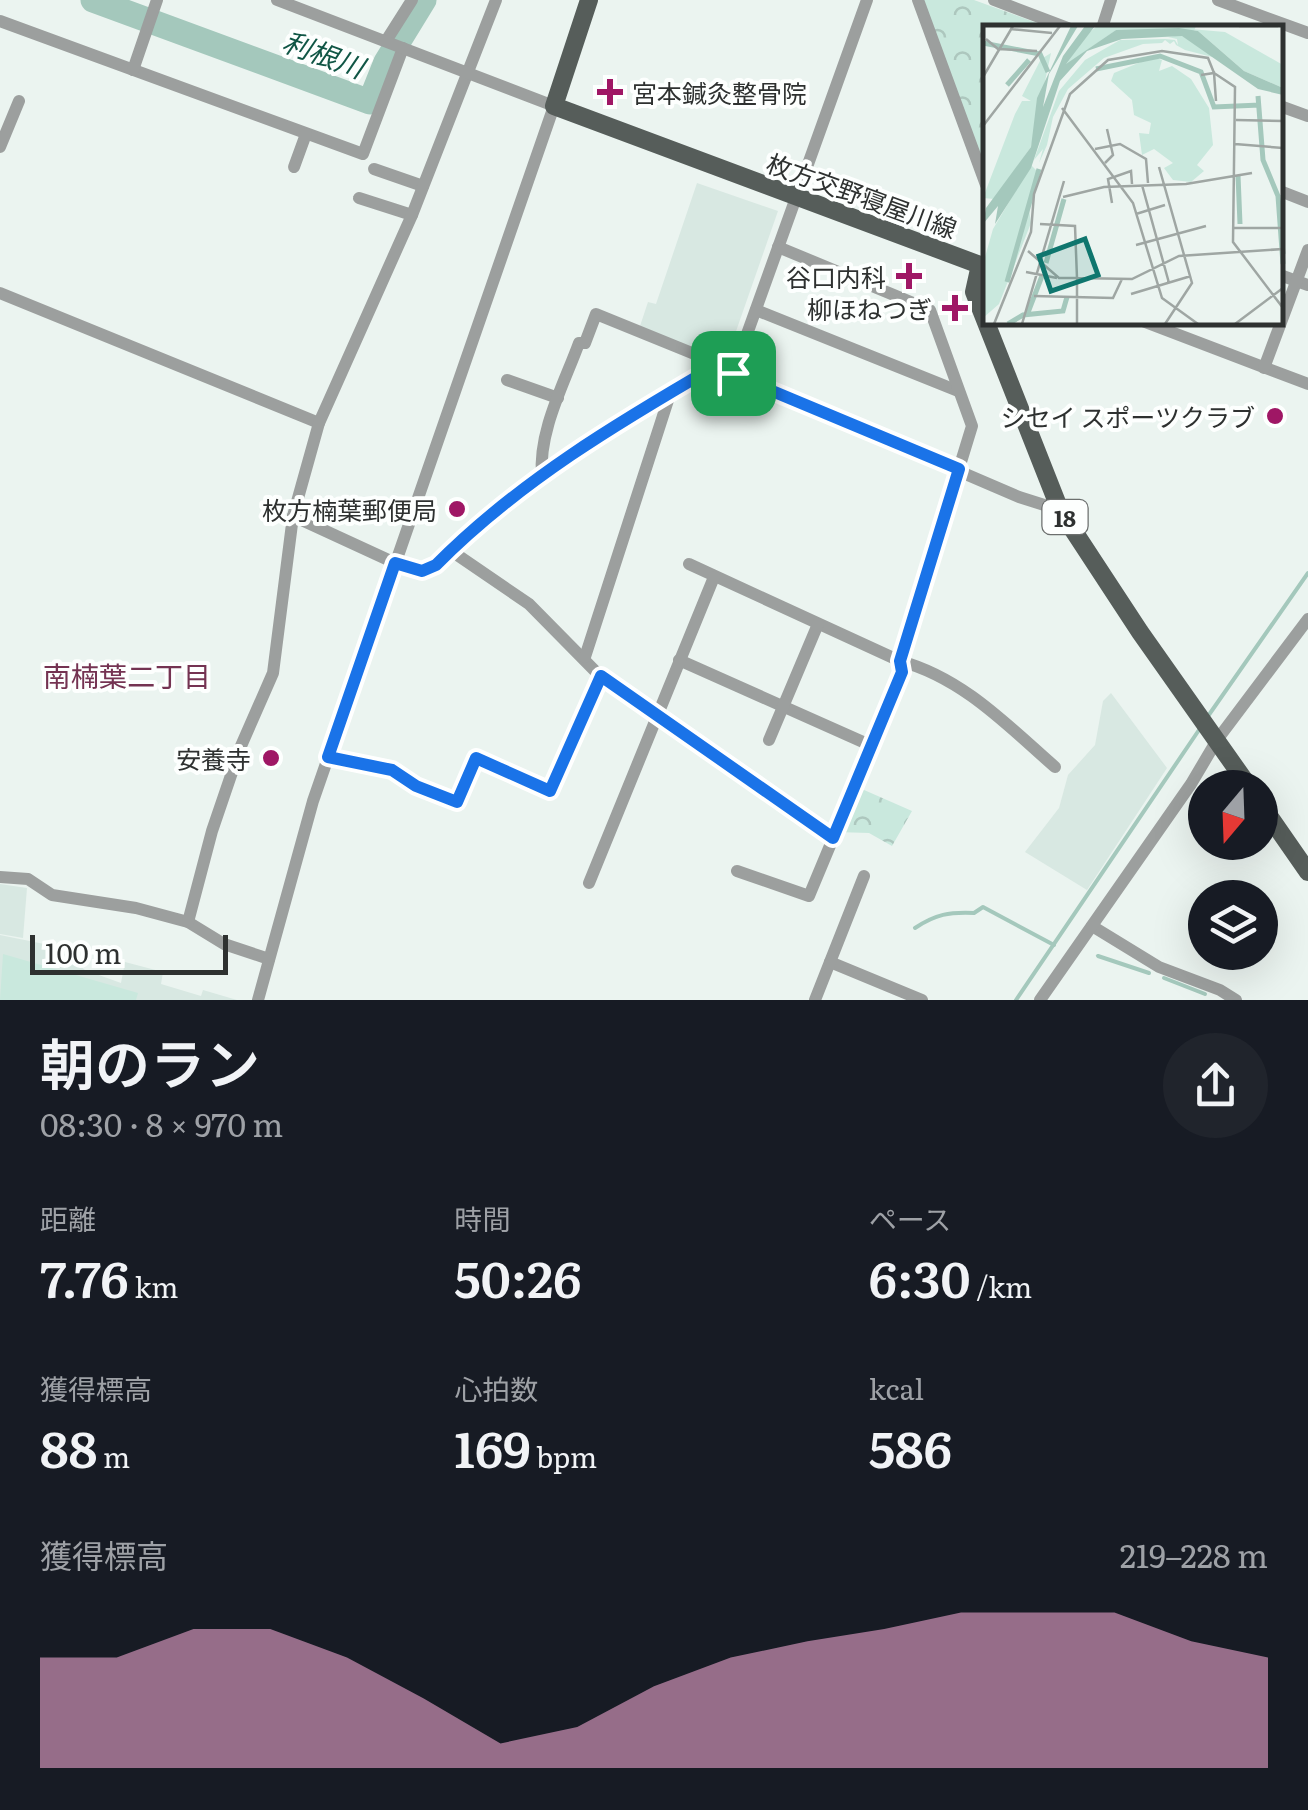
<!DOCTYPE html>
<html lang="ja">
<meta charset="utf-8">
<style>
body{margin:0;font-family:Literata,"Noto Sans JP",serif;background:#20242c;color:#f1f3f6;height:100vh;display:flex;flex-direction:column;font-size:38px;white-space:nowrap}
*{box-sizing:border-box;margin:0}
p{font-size:32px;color:#9ea1a6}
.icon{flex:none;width:55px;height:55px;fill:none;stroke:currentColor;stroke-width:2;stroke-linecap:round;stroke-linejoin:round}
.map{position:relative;height:1000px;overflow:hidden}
.panel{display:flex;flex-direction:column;background:#171b24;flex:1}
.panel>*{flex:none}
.needle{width:65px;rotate:199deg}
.controls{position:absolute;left:1188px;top:770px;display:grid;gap:20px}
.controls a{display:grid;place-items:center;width:90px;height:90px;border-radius:50%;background:#171b24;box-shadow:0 10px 40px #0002;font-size:50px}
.scale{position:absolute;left:30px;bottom:25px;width:198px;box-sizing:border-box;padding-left:10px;border:5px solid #2e3130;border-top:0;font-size:28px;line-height:35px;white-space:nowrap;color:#2e3130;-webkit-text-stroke:8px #fdfffe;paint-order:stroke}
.pin{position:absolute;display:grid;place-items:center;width:85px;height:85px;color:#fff;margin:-42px;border-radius:20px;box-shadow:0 5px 15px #0006}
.round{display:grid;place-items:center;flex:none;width:105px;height:105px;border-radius:52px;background:#20242c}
.headline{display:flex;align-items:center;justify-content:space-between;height:170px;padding:0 40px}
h1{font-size:55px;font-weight:600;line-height:75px}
.figures{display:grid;grid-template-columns:repeat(3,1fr);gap:15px;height:170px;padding:10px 40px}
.figures div{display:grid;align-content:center}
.figures b{font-size:50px;font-weight:600}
.figures small{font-size:28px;font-weight:400}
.figures p{font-size:28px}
.chart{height:280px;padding:20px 40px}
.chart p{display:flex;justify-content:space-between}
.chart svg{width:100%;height:180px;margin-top:10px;fill:#cc90b5;opacity:.7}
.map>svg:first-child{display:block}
.built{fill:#d8e8e2}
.forest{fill:url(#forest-crowns)}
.pitch{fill:#c9e8dd}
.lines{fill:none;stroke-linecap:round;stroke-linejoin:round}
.stream{stroke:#a4c8bc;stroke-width:4}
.river{stroke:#a4c8bc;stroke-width:25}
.minor{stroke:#9c9f9e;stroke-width:12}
.major{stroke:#565d5a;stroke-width:18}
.route-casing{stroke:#fff;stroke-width:20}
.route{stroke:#1a73e8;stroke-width:12}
.poi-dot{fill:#9f1765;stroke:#fdfffe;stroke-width:4}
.labels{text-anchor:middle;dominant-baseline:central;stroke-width:8;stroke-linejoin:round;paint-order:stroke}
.shield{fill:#fdfffe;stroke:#6c6f6e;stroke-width:2.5}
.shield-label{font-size:22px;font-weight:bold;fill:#2e3130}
.poi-label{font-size:25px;fill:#2e3130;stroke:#fdfffe;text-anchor:end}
.street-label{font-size:25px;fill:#2e3130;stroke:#fdfffe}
.water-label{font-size:28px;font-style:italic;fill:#105645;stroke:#fdfffe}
.neighbourhood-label{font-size:28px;fill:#743352;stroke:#fdfffe}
.inset-river{fill:none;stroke:#a4c8bc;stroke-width:5}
.inset-road{fill:none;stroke:#9fa6a3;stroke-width:2.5}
.view{fill:#0f766e;fill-opacity:0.15;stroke:#0f766e;stroke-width:5}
.inset-edge{fill:none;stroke:#2e3130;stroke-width:5}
</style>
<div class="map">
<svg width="1308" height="1000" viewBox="0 0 1308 1000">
<defs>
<pattern id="forest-crowns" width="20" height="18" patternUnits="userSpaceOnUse" patternTransform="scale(2.5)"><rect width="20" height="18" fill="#c9e8dd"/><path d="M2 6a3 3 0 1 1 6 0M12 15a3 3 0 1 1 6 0" fill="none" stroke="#adc7be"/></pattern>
</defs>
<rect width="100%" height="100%" fill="#ebf4f0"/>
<g class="built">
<path d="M697 183 778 211 726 360 639 329 648 302 656 304Z"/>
<path d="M1111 693 1167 768 1087 890 1025 852 1059 808 1068 775 1095 745 1103 701Z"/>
<path d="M0 884 27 888 23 938 0 934Z"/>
<path d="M0 935 54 946 85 970 121 983 125 962 163 972 161 984 201 996 203 990 237 1000H0Z"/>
</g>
<g class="forest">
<path d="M921 0H974L1048 27 986 28 985 168Z"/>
<path d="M855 786 912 811 892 846 869 833 836 832Z"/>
</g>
<path class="pitch" d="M3 954 138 993 136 1000H0Z"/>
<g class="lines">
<g class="stream">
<path d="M1206 719 1308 573"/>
<path d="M915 928C936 914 949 912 974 913L983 907 1054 945"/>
<path d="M1098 956 1149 973"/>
<path d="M1164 978 1205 994"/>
<path d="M1016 1000 1201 727"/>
</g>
<path class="river" d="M93 0 370 102 386 62 424 0"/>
<g class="minor">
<path d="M918 0 986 185"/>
<path d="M994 0 1068 28"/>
<path d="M1218 0 1308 33"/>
<path d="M0 21 363 154 403 48"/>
<path d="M1102 28 1111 0"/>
<path d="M386 41 412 0"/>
<path d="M133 70 157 0"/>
<path d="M1280 106 1308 116"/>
<path d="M0 147 19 101"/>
<path d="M294 167 306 134"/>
<path d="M374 169 423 186"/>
<path d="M1280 191 1308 202"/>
<path d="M359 198 412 215"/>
<path d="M1280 275 1308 285"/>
<path d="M0 293 319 423"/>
<path d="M756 310 958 391"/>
<path d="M1145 322 1308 384"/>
<path d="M1264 368 1308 250"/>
<path d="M733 373 867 0"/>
<path d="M507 380 558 398"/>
<path d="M542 476C538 432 564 384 579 343H585L596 314 719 364"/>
<path d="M293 516 395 563 422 571 435 565C518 482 618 422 719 364L765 388 1019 497 1060 510"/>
<path d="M450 550 529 604 601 677 833 839"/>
<path d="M689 564 900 661C963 678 1008 726 1055 767"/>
<path d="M585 657 671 391"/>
<path d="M679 660 872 746"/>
<path d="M769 740 818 624"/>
<path d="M329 757 393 769 417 786 457 802 475 758 550 791 601 677"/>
<path d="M737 871 809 896 902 673 900 661 972 426 930 310 778 247"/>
<path d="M0 877 28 879 52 895 136 908 188 922 224 944 269 959"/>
<path d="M589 883 714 577"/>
<path d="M188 922 212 831 241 746 273 673 293 516 319 423 412 215 496 0"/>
<path d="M1092 926 1159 967 1220 990 1236 1000"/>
<path d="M830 962 922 1000"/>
<path d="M258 1000 313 801 554 106 277 0"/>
<path d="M815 1000 864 876"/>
<path d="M1040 1000 1191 784 1217 740 1308 619"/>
</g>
<g class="major">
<path d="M589 0 554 106 980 265 974 292 1060 510 1140 632 1250 788"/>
<path d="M1260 803 1308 872"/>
</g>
</g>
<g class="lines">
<g class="route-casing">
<path id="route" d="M719 364 765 388 959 469 900 661 902 672 833 838 601 676 550 791 476 758 457 802 416 786 392 770 328 757 395 563 422 571 436 565C518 482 619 422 719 364Z"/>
</g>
<use href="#route" class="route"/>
</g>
<g class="poi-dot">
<path d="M605 77h10v10h10v10h-10v10h-10v-10h-10v-10h10z"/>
<path d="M904 261h10v10h10v10h-10v10h-10v-10h-10v-10h10z"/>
<path d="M950 293h10v10h10v10h-10v10h-10v-10h-10v-10h10z"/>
<circle cx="1275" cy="416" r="10"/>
<circle cx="457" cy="509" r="10"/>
<circle cx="271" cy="758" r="10"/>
</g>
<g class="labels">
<rect class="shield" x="1042.5" y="500" width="45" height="34" rx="8"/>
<g class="shield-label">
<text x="1065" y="517">18</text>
</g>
<g class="poi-label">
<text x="632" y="92" text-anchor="start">宮本鍼灸整骨院</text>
<text x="886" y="276">谷口内科</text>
<text x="932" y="308">柳ほねつぎ</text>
<text x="1255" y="416">シセイ スポーツクラブ</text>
<text x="437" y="509">枚方楠葉郵便局</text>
<text x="251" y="758">安養寺</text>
</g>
<g class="street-label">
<text transform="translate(862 195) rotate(20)">枚方交野寝屋川線</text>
</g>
<g class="water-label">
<text transform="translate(324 53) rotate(20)">利根川</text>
</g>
<g class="neighbourhood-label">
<text x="127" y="675">南楠葉二丁目</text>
</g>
</g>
<g transform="translate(983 25)">
<rect width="300" height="300" fill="#ebf4f0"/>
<path d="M173 1 242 7 300 40V63L261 46 215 6 196 3 133 5 80 42 104 7ZM198 10 237 34 202 25 193 20 191 16 187 19 182 15 179 18 160 19 121 33 85 64 70 92 64 120 56 138 60 124 51 135 76 66 102 35 137 15 182 14 192 15 195 20 194 14 185 12ZM48 140 55 147 45 177 48 198 16 279 0 293V239L10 204Z" fill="#c9e8dd"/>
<path d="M114 1H213L211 6 133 5 104 24 98 15ZM68 28 48 122 11 174 0 173 32 89 39 76H48L39 71 58 34ZM170 32 179 35 176 46 189 41 208 54 226 83 230 120 214 140 221 146 208 157 190 155 181 143 190 138 171 124 159 130 156 108 166 109 168 98 151 90 149 75 128 56 131 48Z" fill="#c9e8dd"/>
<path d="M88 1H95L66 49 60 82 80 31 102 1H112L83 39 133 5 196 3 215 6 261 46 300 63V70L275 64 199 11 139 14 104 26 77 56 48 143 12 199 15 181 0 199 3 183 48 122 54 73Z" fill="#a4c8bc"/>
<path class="inset-river" d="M0 18 57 29 65 47M113 44 177 31 218 47 231 82 277 80M24 60 46 35M275 71 280 135 295 171 300 239M255 150 257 199M295 171 300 229M63 238 81 174M24 257 56 144M44 290 59 251M25 299 40 290 80 286 84 272"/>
<path class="inset-road" d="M256 1H295M27 4 69 8M3 14 15 24 54 26M218 50 231 48 233 76M0 52 30 1M79 83 150 178 179 273 215 299M253 95 300 96M0 101 77 1M252 119 300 123M112 124 137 119 163 134 165 158M122 138 130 130 124 104M176 142 209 258 182 299M159 160 186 258M80 172 121 162 203 159 269 148M129 178 125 154 148 146 149 159M153 189 182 180M57 199 92 201 94 253 149 254 196 231 300 224M250 203H300M153 220 223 201M45 226 76 253H94V299M43 247 74 253M148 269 208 251M51 271 130 273 139 254M11 299 48 207 51 169 87 69 125 35 179 26 225 33 231 48 252 62 250 217 300 283M39 299 81 156M252 299 300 263"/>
<path class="view" d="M102 214 115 250 68 266 56 231Z"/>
<rect width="300" height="300" class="inset-edge"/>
</g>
</svg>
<div class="controls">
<a><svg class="needle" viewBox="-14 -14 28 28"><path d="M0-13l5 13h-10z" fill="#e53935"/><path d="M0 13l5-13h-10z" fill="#9ea1a6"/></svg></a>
<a><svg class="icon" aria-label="layers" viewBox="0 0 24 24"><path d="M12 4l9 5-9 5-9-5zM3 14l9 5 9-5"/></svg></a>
</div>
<div class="scale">100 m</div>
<div class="pin" style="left:733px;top:373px;background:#1e9e55"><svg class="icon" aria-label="arrive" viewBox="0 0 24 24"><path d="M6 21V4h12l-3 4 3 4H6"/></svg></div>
</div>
<section class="panel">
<div class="headline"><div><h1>朝のラン</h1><p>08:30 · 8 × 970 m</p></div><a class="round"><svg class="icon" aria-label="share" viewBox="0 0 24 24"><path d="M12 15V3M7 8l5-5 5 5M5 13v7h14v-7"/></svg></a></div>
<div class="figures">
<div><p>距離</p><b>7.76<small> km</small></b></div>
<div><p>時間</p><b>50:26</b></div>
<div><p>ペース</p><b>6:30<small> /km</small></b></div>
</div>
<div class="figures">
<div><p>獲得標高</p><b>88<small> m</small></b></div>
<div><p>心拍数</p><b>169<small> bpm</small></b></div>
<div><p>kcal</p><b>586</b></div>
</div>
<div class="chart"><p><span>獲得標高</span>219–228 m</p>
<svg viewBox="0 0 160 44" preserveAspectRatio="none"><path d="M0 44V17L10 17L20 10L30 10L40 17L50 27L60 38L70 34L80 24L90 17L100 13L110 10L120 6L130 6L140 6L150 13L160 17V44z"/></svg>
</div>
</section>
